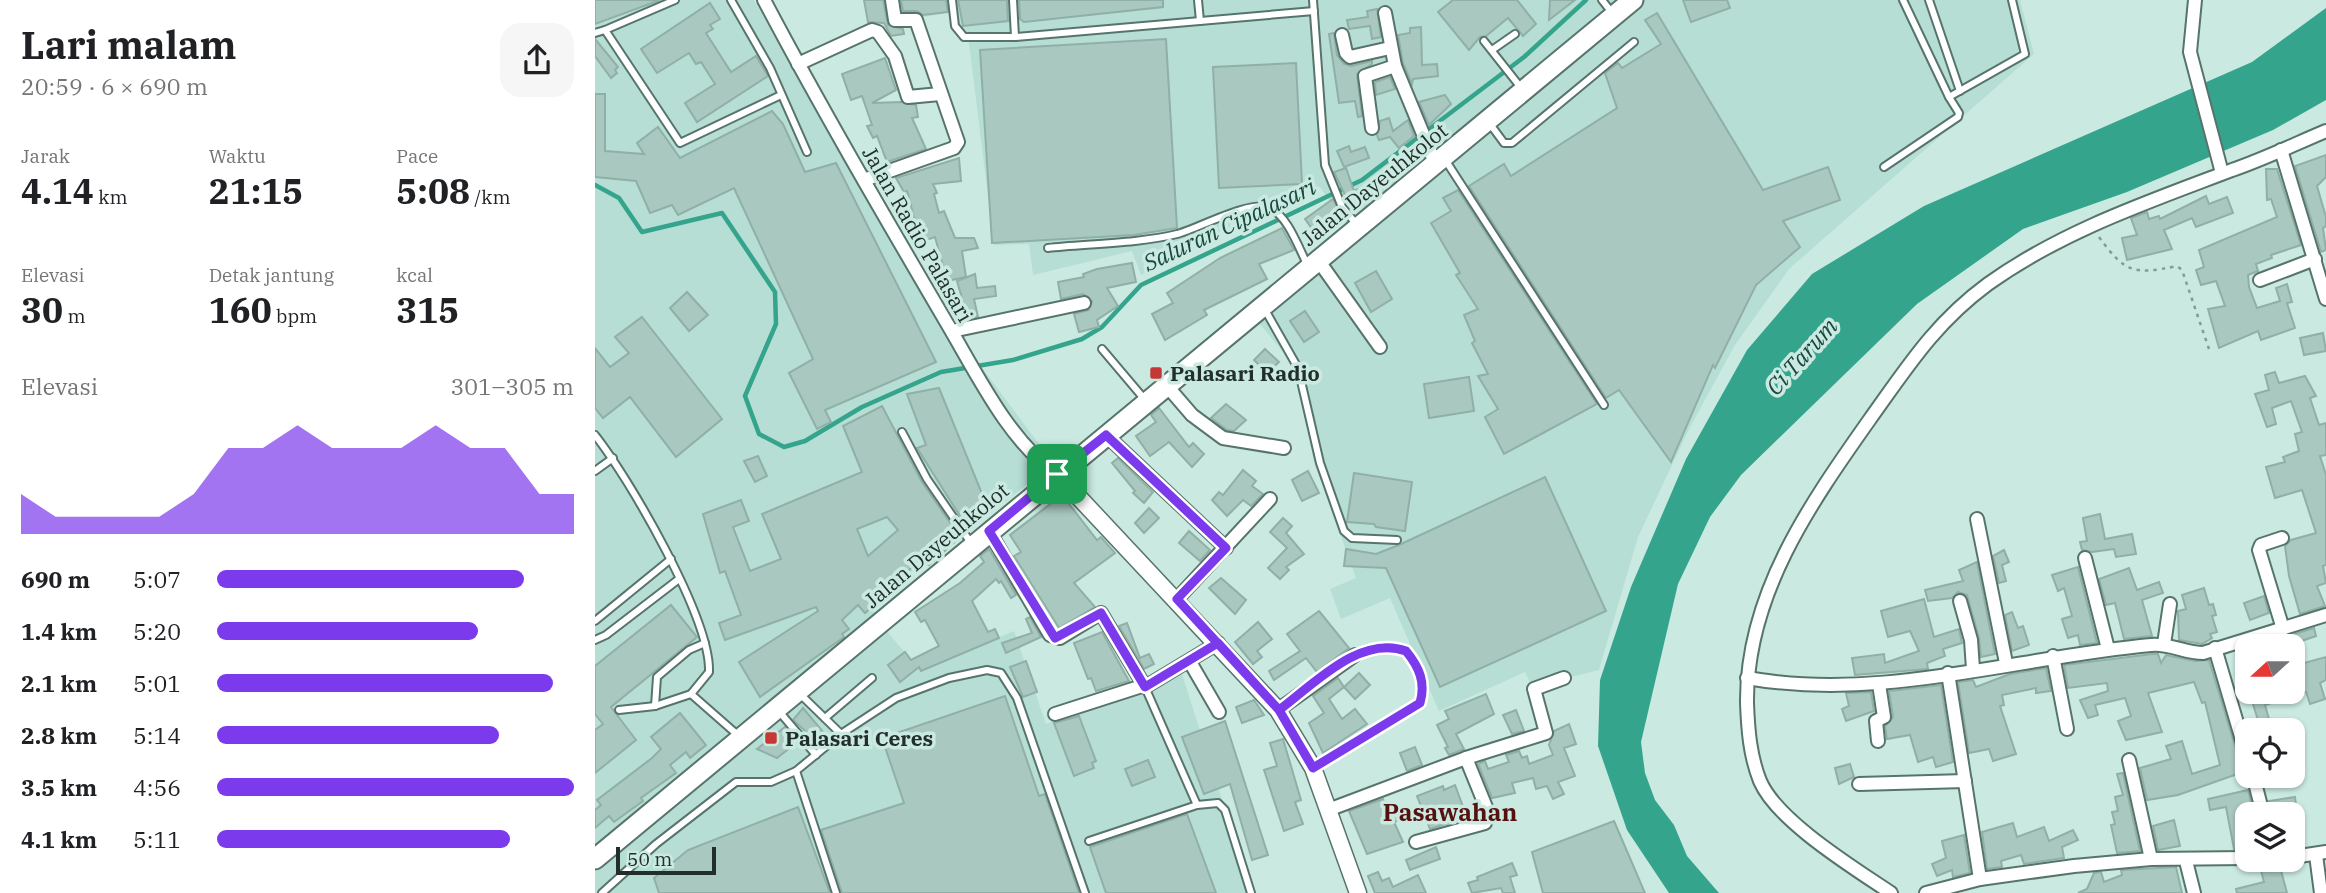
<!DOCTYPE html>
<html lang="id">
<meta charset="utf-8">
<style>
body{margin:0;font-family:"IBM Plex Serif",serif;background:#f6f6f6;color:#202124;height:100vh;display:flex;flex-direction:column;font-size:26px;white-space:nowrap}
*{box-sizing:border-box;margin:0}
p{font-size:23px;color:#757577}
.icon{flex:none;width:38px;height:38px;fill:none;stroke:currentColor;stroke-width:2;stroke-linecap:round;stroke-linejoin:round}
.map{position:relative;flex:1;overflow:hidden}
.details{display:flex;flex-direction:column;background:#fff;width:595px}
.details>*{flex:none}
.needle{width:46px;rotate:249deg}
.tools{position:absolute;left:1640px;top:634px;display:grid;gap:14px}
.tools a{display:grid;place-items:center;width:70px;height:70px;border-radius:14px;background:#fff;box-shadow:0 2px 5px #0004;font-size:35px}
.scale{position:absolute;left:21px;bottom:18px;width:100px;box-sizing:border-box;padding-left:7px;border:4px solid #212e2a;border-top:0;font-size:19px;line-height:24px;white-space:nowrap;color:#212e2a;-webkit-text-stroke:5px #caeae1;paint-order:stroke}
.pin{position:absolute;display:grid;place-items:center;width:60px;height:60px;color:#fff;margin:-30px;border-radius:14px;box-shadow:0 4px 10px #0006}
.round{display:grid;place-items:center;flex:none;width:74px;height:74px;border-radius:21px;background:#f6f6f6}
.summary{display:flex;align-items:center;justify-content:space-between;height:119px;padding:0 21px}
h1{font-size:38px;font-weight:800;line-height:52px}
.stats{display:grid;grid-template-columns:repeat(3,1fr);gap:10px;height:119px;padding:7px 21px}
.stats div{display:grid;align-content:center}
.stats b{font-size:35px;font-weight:800}
.stats small{font-size:19px;font-weight:400}
.stats p{font-size:19px}
.chart{height:196px;padding:14px 21px}
.chart p{display:flex;justify-content:space-between}
.chart svg{width:100%;height:126px;margin-top:7px;fill:#7c3aed;opacity:.7}
ul{padding:0 21px;list-style:none;font-size:23px}
li{display:grid;grid-template-columns:112px 84px 1fr;align-items:center;height:52px}
li i{height:18px;border-radius:9px;background:#7c3aed}
main{display:flex;flex:1;min-height:0}
.map>svg:first-child{display:block}
.built{fill:#b6ded4}
.water{fill:#35a48d}
.lines{fill:none;stroke-linecap:round;stroke-linejoin:round}
.stream{stroke:#35a48d;stroke-width:4.5}
.building{fill:#a9c8bf;stroke:#90afa6;stroke-width:2;fill-rule:evenodd}
.service-casing{stroke:#57746c;stroke-width:10}
.minor-casing{stroke:#57746c;stroke-width:16}
.secondary-casing{stroke:#57746c;stroke-width:19}
.primary-casing{stroke:#57746c;stroke-width:23}
.path{stroke:#849c95;stroke-width:2.5;stroke-dasharray:3.5 5;stroke-linecap:butt}
.service{stroke:#fff;stroke-width:6}
.minor{stroke:#fff;stroke-width:12}
.secondary{stroke:#fff;stroke-width:16}
.primary{stroke:#fff;stroke-width:19}
.route-casing{stroke:#fff;stroke-width:14}
.route{stroke:#7c3aed;stroke-width:9}
.poi-dot{fill:#c63835;stroke:#caeae1;stroke-width:2.5}
.labels{text-anchor:middle;dominant-baseline:central;stroke-width:7;stroke-linejoin:round;paint-order:stroke}
.street-label{font-size:21px;fill:#212e2a;stroke:#caeae1}
.poi-label{font-size:21px;font-weight:bold;fill:#212e2a;stroke:#caeae1;text-anchor:start}
.water-label{font-size:23px;font-style:italic;fill:#19483e;stroke:#caeae1}
.quarter-label{font-size:24px;font-weight:bold;fill:#551110;stroke:#caeae1}
</style>
<main>
<section class="details">
<div class="summary"><div><h1>Lari malam</h1><p>20:59 · 6 × 690 m</p></div><a class="round"><svg class="icon" aria-label="share" viewBox="0 0 24 24"><path d="M12 15V3M7 8l5-5 5 5M5 13v7h14v-7"/></svg></a></div>
<div class="stats">
<div><p>Jarak</p><b>4.14<small> km</small></b></div>
<div><p>Waktu</p><b>21:15</b></div>
<div><p>Pace</p><b>5:08<small> /km</small></b></div>
</div>
<div class="stats">
<div><p>Elevasi</p><b>30<small> m</small></b></div>
<div><p>Detak jantung</p><b>160<small> bpm</small></b></div>
<div><p>kcal</p><b>315</b></div>
</div>
<div class="chart"><p><span>Elevasi</span>301–305 m</p>
<svg viewBox="0 0 160 44" preserveAspectRatio="none"><path d="M0 44V30L10 38L20 38L30 38L40 38L50 30L60 14L70 14L80 6L90 14L100 14L110 14L120 6L130 14L140 14L150 30L160 30V44z"/></svg>
</div>
<ul>
<li><b>690 m</b>5:07<i style="width:86%"></i></li>
<li><b>1.4 km</b>5:20<i style="width:73%"></i></li>
<li><b>2.1 km</b>5:01<i style="width:94%"></i></li>
<li><b>2.8 km</b>5:14<i style="width:79%"></i></li>
<li><b>3.5 km</b>4:56<i style="width:100%"></i></li>
<li><b>4.1 km</b>5:11<i style="width:82%"></i></li>
</ul>
</section>
<div class="map">
<svg width="1731" height="893" viewBox="0 0 1731 893">
<rect width="100%" height="100%" fill="#caeae1"/>
<g class="built">
<path d="M0 0H159L309 263 458 463 278 610 295 635 326 671 419 631 451 724 587 674 657 893H0Z"/>
<path d="M303 0H1425L1439 54 1194 269 1140 345 1094 429 1043 537 1004 670 937 687 930 672 844 711 795 598 746 619 735 589 761 578 719 462 701 367 663 322 763 241 725 187 546 275 537 251 438 275 434 244 399 245 374 43 362 30 353 13 304 21Z"/>
</g>
<path class="water" d="M1731 8V100L1678 130 1532 192 1428 229 1322 304 1146 475 1115 517 1083 584 1046 742 1050 773 1060 800 1079 825 1092 856 1124 893H1074L1032 830 1003 746 1005 680 1036 587 1091 459 1152 350 1217 274 1329 206 1657 62Z"/>
<g class="lines">
<path class="stream" d="M0 185 24 198 47 232 127 213 180 292 181 324 150 396 164 434 189 447 210 441 267 407 346 372 418 360 487 339 507 327 546 285 767 180 929 57 991 0"/>
</g>
<g class="building">
<path d="M0 0H65L0 24Z"/>
<path d="M269 0H288L293 25 308 29 309 34 296 36 289 23 273 22Z"/>
<path d="M306 0H351L353 12 328 15 322 11H308Z"/>
<path d="M363 0H412L413 21 368 26Z"/>
<path d="M424 0H568V7L429 22 425 19Z"/>
<path d="M858 0H922L941 24 928 36 913 18 891 36 885 37 874 50 843 12Z"/>
<path d="M955 0H980L954 20Z"/>
<path d="M1088 0H1132L1135 8 1096 22Z"/>
<path d="M115 3 125 19 115 25 118 29 111 33 136 72 161 56 173 76 102 122 90 103 120 84 106 62 101 64 94 53 62 73 46 49Z"/>
<path d="M782 9 786 37 777 39 775 26 754 29 752 20 773 17 772 11Z"/>
<path d="M1062 13 1168 190 1233 167 1245 200 1188 221 1205 247 1161 285 1120 368 1118 365 1076 462 1024 390 1011 398 874 186 909 164 916 176 1022 108 1010 73 1023 63 1027 68 1066 44 1050 20Z"/>
<path d="M826 27 827 65 842 64 843 76 818 79 817 84 808 63 803 35 815 33V28Z"/>
<path d="M739 33 742 55 749 64 756 66 777 61V64L762 74 767 116 763 117 760 101 744 103 734 34Z"/>
<path d="M0 39 23 67 20 70 22 73 16 78 0 56Z"/>
<path d="M571 39 582 228 539 235 397 243 385 50Z"/>
<path d="M290 58 301 90 277 103 306 102 321 105 323 117 317 118 331 149 292 162 282 136 278 138 272 126 277 125 267 96 256 100 247 74Z"/>
<path d="M701 63 707 184 624 188 618 67Z"/>
<path d="M795 77 800 89 781 95 780 82Z"/>
<path d="M0 94H10V151L49 154 42 143 63 127 85 158 177 111 188 124 210 172 241 163 341 362 230 410 236 422 222 429 194 373 218 359 139 188 83 215 77 205 55 213 41 181 0 177Z"/>
<path d="M850 95 856 104 834 125 824 102Z"/>
<path d="M794 118 798 131 813 120 819 136 804 148 795 137 784 140 782 135 785 121Z"/>
<path d="M754 146 756 152 770 147 774 158 749 167 742 151Z"/>
<path d="M1731 155V177L1722 186 1731 217V226L1728 228 1731 250 1726 252 1700 166Z"/>
<path d="M810 156 815 169 799 175 794 162Z"/>
<path d="M364 158 366 181 338 184 342 193 339 194 344 213 349 211 360 238H379L383 248 367 251 371 277 352 281 340 237 328 241 316 222 320 221 312 191 309 192 301 178Z"/>
<path d="M751 168 759 191 763 189 771 199 757 210 739 172Z"/>
<path d="M1671 169H1682L1706 245 1676 255 1677 258 1661 264 1663 271 1653 275 1654 287 1662 308 1685 301 1681 288 1692 284 1697 302 1692 303 1700 328 1666 340 1663 331 1624 348 1613 309 1630 306 1621 281 1606 285 1601 270 1609 267 1604 250 1682 217 1676 199 1672 200Z"/>
<path d="M863 190 1002 404 909 454 890 417 903 409 883 376 893 374 877 343 880 341 869 315 883 309 861 275 865 273 836 223 856 211 848 198Z"/>
<path d="M1611 196 1614 204 1632 197 1638 213 1601 227 1597 218 1569 230 1577 249 1532 260 1527 238 1542 235 1536 218 1552 212 1554 219 1564 216 1565 219Z"/>
<path d="M738 199 748 217 723 237 710 219Z"/>
<path d="M687 228 699 250 664 264 672 279 609 310 612 315 570 340 557 314 578 303 572 293 625 258Z"/>
<path d="M537 263 541 282 512 288 523 306 502 320 504 327 484 332 479 314 494 310 497 301 488 294 466 299 463 282 489 277 488 274 502 269Z"/>
<path d="M781 271 797 299 776 312 760 283Z"/>
<path d="M380 274 382 288 400 286 401 296 379 299 383 317 373 319 362 281Z"/>
<path d="M92 292 113 315 94 331 75 308Z"/>
<path d="M710 311 724 332 709 342 695 321Z"/>
<path d="M47 317 127 419 81 457 35 397 8 418 0 408V348L15 367 34 353 20 337Z"/>
<path d="M1728 333 1731 351 1709 355 1705 338Z"/>
<path d="M670 349 684 362 672 373 659 360Z"/>
<path d="M1680 372 1684 383 1710 376 1721 396 1715 398 1724 425 1731 423V455L1725 456 1731 475V565L1728 566 1731 583 1722 586 1730 606 1705 614 1694 576 1690 546 1696 540 1721 533 1707 490 1680 498 1671 467 1690 462 1688 457 1704 451 1700 434 1707 432 1696 401 1677 408 1681 424 1672 427 1660 394 1674 390 1670 375Z"/>
<path d="M874 377 879 411 834 418 829 384Z"/>
<path d="M344 388 394 511 372 527 322 448 331 445 312 394Z"/>
<path d="M631 404 651 420 639 431 632 430 616 418Z"/>
<path d="M287 406 327 482 365 537 334 565 328 558 287 593 290 596 270 613 263 605 247 620 254 629 247 634 249 637 165 697 144 662 223 611 221 607 130 640 124 623 146 615 130 571 125 573 108 514 146 500 154 521 138 527 155 571 186 559 167 514 267 472 248 426ZM292 517 303 530 273 556 262 529Z"/>
<path d="M564 408 594 447 598 443 609 454 597 467 574 442 555 456 541 436 561 422 556 415Z"/>
<path d="M163 456 172 476 160 482 149 461Z"/>
<path d="M523 458 558 492 549 503 538 493 540 491 517 463Z"/>
<path d="M648 470 661 481 657 486 668 494 656 506 648 500 632 516 617 500 624 492 628 495Z"/>
<path d="M713 471 724 493 707 501 697 480Z"/>
<path d="M759 473 817 482 810 531 781 527 779 524 752 522Z"/>
<path d="M950 477 1011 611 845 687 791 568 749 566 751 549 781 554 804 545Z"/>
<path d="M467 495 502 540 506 537 520 553 479 583 500 607 464 628 419 556 426 552 415 535Z"/>
<path d="M554 508 564 518 549 533 540 523Z"/>
<path d="M1505 514 1510 539 1537 534 1541 554 1521 557 1519 549 1497 552 1487 550 1485 542 1492 541 1488 518Z"/>
<path d="M688 518 697 526 691 533 709 554 691 567 694 570 685 579 673 568 692 548 675 532Z"/>
<path d="M594 531 615 550 605 561 584 543Z"/>
<path d="M394 549 421 595 416 598 406 581 404 583 401 579 377 601 393 632 400 629 404 638 326 671 324 667 305 682 293 665 310 652 316 660 344 646 330 620 326 622 320 612 365 583 389 562 385 556Z"/>
<path d="M1409 550 1414 562 1407 565 1411 581 1404 583 1398 556Z"/>
<path d="M1382 562 1400 654 1386 657 1384 638 1372 595 1363 592 1357 598 1333 601 1330 590 1368 581 1364 570Z"/>
<path d="M1483 567 1502 643 1485 645 1483 635 1473 638 1467 619 1477 616 1469 588 1463 591 1457 575Z"/>
<path d="M1534 568 1542 590 1564 582 1568 593 1547 600 1557 636 1529 639 1520 603 1511 605 1504 579Z"/>
<path d="M626 578 651 600 640 614 614 588Z"/>
<path d="M1609 588 1614 605 1618 604 1621 615 1617 616 1622 632 1615 634 1617 638 1607 644 1584 640 1583 611 1591 609 1587 595Z"/>
<path d="M1669 596 1674 613 1655 620 1649 603Z"/>
<path d="M1329 599 1339 637 1364 629 1367 643 1348 649 1350 656 1332 663 1333 669 1260 675 1257 658 1289 654 1290 663 1324 651 1315 631 1293 637 1286 611Z"/>
<path d="M76 605 102 637 16 707 41 740 0 773V730L8 724 0 714V666Z"/>
<path d="M724 611 754 648 722 672 711 658 679 680 674 671 705 651 692 634Z"/>
<path d="M1417 612 1423 628 1428 626 1434 645 1417 651 1410 615Z"/>
<path d="M435 617 446 637 411 653 407 643 437 633 431 619Z"/>
<path d="M663 622 677 639 662 651 667 657 658 664 640 642Z"/>
<path d="M532 623 545 658 554 654 559 664 549 669 524 626Z"/>
<path d="M1719 628 1721 636 1692 646H1679L1677 641Z"/>
<path d="M507 632 534 681 501 691 496 678 493 679 479 643Z"/>
<path d="M1557 654H1563L1566 663 1571 655 1600 661 1614 660 1644 759 1652 766 1651 771 1583 795 1552 800 1545 768 1576 759 1571 746 1587 741 1597 774 1625 765 1610 702 1607 703 1599 682 1553 693 1567 732 1531 740 1523 721 1536 716 1530 698 1500 705 1503 715 1493 718 1485 700 1513 691 1512 683 1473 688 1469 665Z"/>
<path d="M1731 657V680L1725 683 1730 699 1715 704 1711 692 1670 705 1677 730H1666L1654 691H1698V666Z"/>
<path d="M431 661 442 692 428 697 415 667Z"/>
<path d="M1451 668 1456 691 1441 693V688L1407 695 1409 705 1405 706 1421 754 1398 761 1394 749 1374 753 1363 682 1378 680 1381 687 1415 674Z"/>
<path d="M764 673 775 685 760 699 749 687Z"/>
<path d="M743 678 749 687 734 699 747 719 760 709 772 724 728 753 714 723 729 713 718 696Z"/>
<path d="M1346 685 1358 762 1341 767 1338 757 1323 762 1315 735 1292 739 1290 726 1298 717 1294 691Z"/>
<path d="M1276 692 1279 711 1251 721 1247 709 1254 706 1251 693Z"/>
<path d="M891 694 899 714 861 734 869 749 854 755 850 748 853 747 842 725 854 719 850 711Z"/>
<path d="M410 696 444 796 450 794 484 893H247L226 830 309 803 287 738Z"/>
<path d="M659 700 669 715 647 723 641 707Z"/>
<path d="M208 708 229 733 220 740 198 720Z"/>
<path d="M921 710 929 731 917 734 908 715Z"/>
<path d="M85 713 111 745 95 758 91 752 75 765 81 773 46 798 48 801 19 822 14 816 0 828V810L6 805 2 800 57 758 66 749 56 737Z"/>
<path d="M484 716 501 761 497 763 499 768 479 776 459 723Z"/>
<path d="M630 721 673 855 657 860 635 784 609 794 587 737Z"/>
<path d="M974 724 981 744 969 748 980 776 963 782 969 794 958 799 952 786 941 789 938 778 917 783 920 793 897 798 883 764 890 761 893 769 914 762 911 755 924 751 927 758 932 756 934 764 958 755 954 745 959 731Z"/>
<path d="M190 727 202 742 182 758 162 749Z"/>
<path d="M688 739 706 800 700 802 708 824 689 831 669 770 682 766 675 743Z"/>
<path d="M820 747 827 765 812 771 805 753Z"/>
<path d="M553 760 560 777 537 786 530 769Z"/>
<path d="M1255 764 1259 777 1244 784 1240 768Z"/>
<path d="M1528 773 1545 851 1522 853 1516 825 1520 824 1517 812 1523 811 1520 797 1528 795 1522 774Z"/>
<path d="M860 785 872 817 835 829 822 796 848 786 849 790Z"/>
<path d="M1653 790 1659 814H1652V849H1639L1631 807 1615 810 1613 799Z"/>
<path d="M1700 797 1702 814H1677L1674 801Z"/>
<path d="M788 799 792 811 805 807 809 818 799 822 808 842 772 854 754 811Z"/>
<path d="M203 807 235 893H64L59 878 93 850Z"/>
<path d="M592 814 621 893H511L495 847Z"/>
<path d="M1579 820 1585 846 1563 850 1558 826Z"/>
<path d="M1019 821 1050 893H948L937 852Z"/>
<path d="M1418 823 1422 837 1449 827 1454 841 1478 830 1483 840 1467 847 1469 858 1429 864 1426 855 1406 861 1407 867 1392 869 1387 832Z"/>
<path d="M1369 835 1375 873 1358 877 1357 870 1342 876 1337 864 1351 858 1347 841Z"/>
<path d="M841 847 845 859 815 870 811 860Z"/>
<path d="M917 863 922 875 915 877 920 893H908L906 888 877 893 873 883 883 880 882 877Z"/>
<path d="M1684 863 1692 893H1642L1641 889 1669 882 1665 867Z"/>
<path d="M1581 867 1587 893H1483L1492 889 1499 873 1506 872 1509 882 1527 875 1526 870Z"/>
<path d="M783 872 787 881 794 878 798 887 823 875 831 893H780L773 876Z"/>
</g>
<g class="lines">
<g class="service-casing">
<g id="service">
<path d="M136 0 175 68 212 152"/>
<path d="M357 0 360 26 369 37H420L719 11"/>
<path d="M418 0 420 37"/>
<path d="M603 0 605 21"/>
<path d="M718 0 730 165 747 207 763 226"/>
<path d="M1007 0 1018 14"/>
<path d="M1308 0 1354 97 1430 54 1417 0"/>
<path d="M1334 0 1365 91"/>
<path d="M10 30 80 0"/>
<path d="M0 33 10 30 85 143 186 95"/>
<path d="M889 41 927 89"/>
<path d="M897 50 920 34"/>
<path d="M895 124 909 143H917L1039 42"/>
<path d="M849 158 1009 405"/>
<path d="M1289 167 1363 117 1364 113 1354 97"/>
<path d="M453 248C491 244 547 243 582 234 602 229 656 199 675 208 693 216 704 249 713 266"/>
<path d="M669 308 703 368 725 463 749 531 757 538 802 540"/>
<path d="M507 349 551 401"/>
<path d="M307 432 332 479 376 543"/>
<path d="M0 435C34 478 116 619 114 672L96 694 145 737"/>
<path d="M0 471 18 458"/>
<path d="M0 621 76 559"/>
<path d="M0 640 11 635 84 579"/>
<path d="M550 687 602 805 623 803 630 810 656 893"/>
<path d="M205 694 246 734"/>
<path d="M60 706 62 677 94 650 110 643"/>
<path d="M182 709 221 755"/>
<path d="M24 710 60 706 96 694"/>
<path d="M230 718 277 678"/>
<path d="M718 768 825 703C831 682 824 667 811 651L793 647 760 655"/>
<path d="M201 771 241 893"/>
<path d="M494 841 602 805"/>
<path d="M7 893 61 844 141 782H176L201 771 246 734 301 698 354 678 392 670 406 673 422 698 490 893"/>
</g>
</g>
<g class="minor-casing">
<g id="minor">
<path d="M169 0C226 108 288 214 350 320 380 370 413 441 462 474"/>
<path d="M1600 0 1595 52 1627 173"/>
<path d="M790 13 800 66 840 163"/>
<path d="M747 35 751 53 755 57 795 48"/>
<path d="M203 64 277 30 283 32 300 56 313 97 345 94"/>
<path d="M777 128 770 76 800 66"/>
<path d="M1686 150 1731 299"/>
<path d="M269 180 359 148 363 142 321 20H300L297 0"/>
<path d="M723 260 785 347"/>
<path d="M1665 280 1720 259"/>
<path d="M357 331 489 303"/>
<path d="M572 386 597 415 628 438 689 448"/>
<path d="M511 435 631 548"/>
<path d="M1382 519 1411 663"/>
<path d="M394 531 455 635 465 638 506 613 550 687 623 643"/>
<path d="M1687 538 1666 545 1664 550 1688 629"/>
<path d="M1490 558 1513 649"/>
<path d="M582 599 675 499"/>
<path d="M1365 601 1376 640 1378 669"/>
<path d="M1569 644 1575 604"/>
<path d="M1620 648 1652 757"/>
<path d="M1458 656 1472 729"/>
<path d="M595 662 624 712"/>
<path d="M1353 673 1385 879"/>
<path d="M1152 678C1287 702 1422 657 1556 645 1574 643 1590 653 1608 653L1731 615"/>
<path d="M683 710 760 655"/>
<path d="M460 714 547 686"/>
<path d="M1283 741 1281 721 1289 717 1284 684"/>
<path d="M1534 760 1556 859"/>
<path d="M1658 775 1668 814"/>
<path d="M1264 784 1370 781"/>
<path d="M733 810 871 758"/>
<path d="M821 842 890 823 893 812 871 758 951 733 939 689 969 678"/>
<path d="M1721 855 1726 893"/>
<path d="M1698 857 1731 852"/>
<path d="M1591 861 1599 893"/>
<path d="M1296 893C1259 868 1182 821 1165 781 1155 756 1153 730 1152 703 1151 595 1215 504 1275 419 1313 366 1340 323 1393 284 1467 231 1553 202 1637 170 1669 159 1700 144 1731 131"/>
<path d="M1331 893 1385 879 1479 866 1556 859 1652 858"/>
</g>
</g>
<g class="secondary-casing">
<path id="secondary" d="M462 474 683 710 718 768 763 893"/>
</g>
<g class="primary-casing">
<path id="primary" d="M0 859 1038 0"/>
</g>
<path class="path" d="M1504 237C1530 273 1539 275 1582 266L1587 270 1614 349"/>
<use href="#service" class="service"/>
<use href="#minor" class="minor"/>
<use href="#secondary" class="secondary"/>
<use href="#primary" class="primary"/>
</g>
<g class="lines">
<g class="route-casing">
<path id="route" d="M462 474 394 531 460 638 506 613 550 687 623 643 684 710 718 768 825 703C831 682 824 667 811 651 765 634 718 685 684 710L582 599 631 548 511 435 462 474"/>
</g>
<use href="#route" class="route"/>
</g>
<g class="poi-dot">
<rect x="554" y="366" width="14" height="14" rx="3.5"/>
<rect x="169" y="731" width="14" height="14" rx="3.5"/>
</g>
<g class="labels">
<g class="street-label">
<text transform="translate(779 184) rotate(-39)">Jalan Dayeuhkolot</text>
<text transform="translate(323 234) rotate(60)">Jalan Radio Palasari</text>
<text transform="translate(341 545) rotate(-40)">Jalan Dayeuhkolot</text>
</g>
<g class="poi-label">
<text x="575" y="373">Palasari Radio</text>
<text x="190" y="738">Palasari Ceres</text>
</g>
<g class="water-label">
<text transform="translate(634 224) rotate(-25)">Saluran Cipalasari</text>
<text transform="translate(1206 356) rotate(-48)">Ci Tarum</text>
</g>
<g class="quarter-label">
<text x="855" y="812">Pasawahan</text>
</g>
</g>
</svg>
<div class="tools">
<a><svg class="needle" viewBox="-14 -14 28 28"><path d="M0-13l5 13h-10z" fill="#e53935"/><path d="M0 13l5-13h-10z" fill="#757577"/></svg></a>
<a><svg class="icon" aria-label="locate" viewBox="0 0 24 24"><circle cx="12" cy="12" r="6"/><path d="M12 2v4M12 18v4M2 12h4M18 12h4"/></svg></a>
<a><svg class="icon" aria-label="layers" viewBox="0 0 24 24"><path d="M12 4l9 5-9 5-9-5zM3 14l9 5 9-5"/></svg></a>
</div>
<div class="scale">50 m</div>
<div class="pin" style="left:462px;top:474px;background:#1e9e55"><svg class="icon" aria-label="arrive" viewBox="0 0 24 24"><path d="M6 21V4h12l-3 4 3 4H6"/></svg></div>
</div>
</main>
